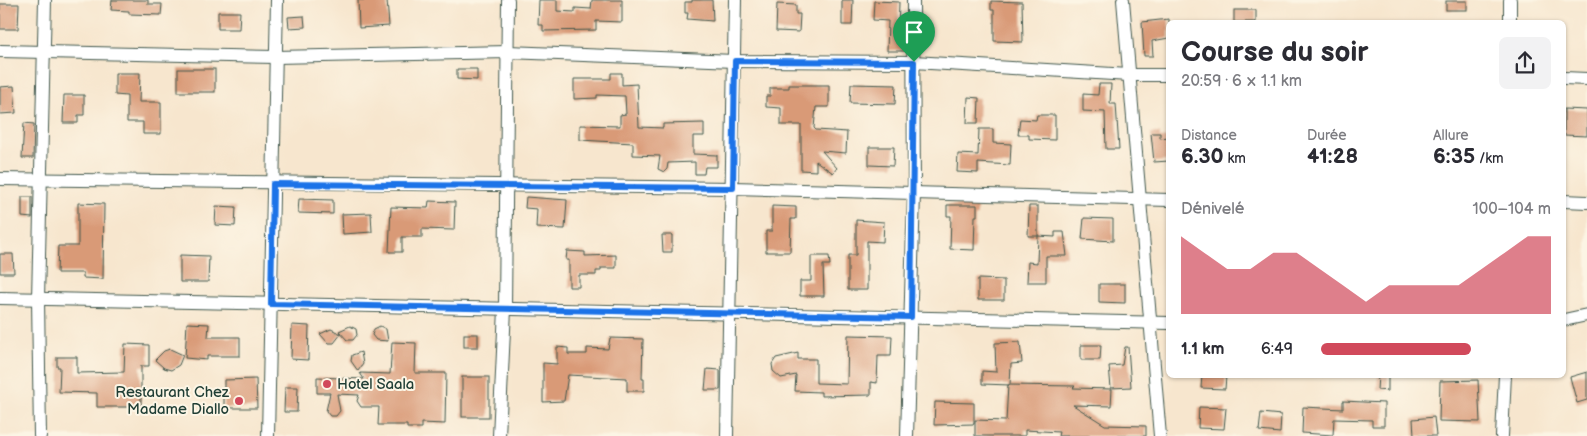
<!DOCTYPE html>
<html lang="fr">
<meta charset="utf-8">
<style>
body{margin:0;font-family:"Balsamiq Sans",sans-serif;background:#f2f2f3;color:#2b2b33;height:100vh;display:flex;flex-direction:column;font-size:19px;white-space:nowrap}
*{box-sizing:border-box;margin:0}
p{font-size:16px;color:#7c7c81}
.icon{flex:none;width:28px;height:28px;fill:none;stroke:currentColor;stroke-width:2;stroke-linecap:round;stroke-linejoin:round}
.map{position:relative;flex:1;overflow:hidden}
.side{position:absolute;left:1166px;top:20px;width:400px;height:358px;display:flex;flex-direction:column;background:#fff;border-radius:8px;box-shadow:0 1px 4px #0004}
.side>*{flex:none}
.pin{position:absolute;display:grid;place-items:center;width:42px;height:42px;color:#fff;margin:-51px -21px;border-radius:50% 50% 50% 0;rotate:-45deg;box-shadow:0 0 5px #0007}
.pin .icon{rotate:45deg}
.round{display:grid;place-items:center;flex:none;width:52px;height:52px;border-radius:8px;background:#f2f2f3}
.head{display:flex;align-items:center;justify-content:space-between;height:85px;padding:0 15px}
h1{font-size:28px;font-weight:700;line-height:38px}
.figures{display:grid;grid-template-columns:repeat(3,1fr);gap:8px;height:85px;padding:5px 15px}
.figures div{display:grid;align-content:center}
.figures b{font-size:21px;font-weight:700}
.figures small{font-size:14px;font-weight:400}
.figures p{font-size:14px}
.chart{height:140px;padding:10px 15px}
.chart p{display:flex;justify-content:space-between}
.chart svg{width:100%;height:90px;margin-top:5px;fill:#d1495b;opacity:.7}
ul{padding:0 15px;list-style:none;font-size:16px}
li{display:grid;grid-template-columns:80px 60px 1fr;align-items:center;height:38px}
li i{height:12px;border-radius:6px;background:#d1495b}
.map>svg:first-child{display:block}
.building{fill:#d99a77}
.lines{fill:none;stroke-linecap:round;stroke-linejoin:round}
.minor-casing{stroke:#3f564b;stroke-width:14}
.minor{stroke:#fff;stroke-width:12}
.route-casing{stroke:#fff;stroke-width:10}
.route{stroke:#1a73e8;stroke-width:6}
.poi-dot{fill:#d1495b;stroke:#fcf5e5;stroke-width:2}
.labels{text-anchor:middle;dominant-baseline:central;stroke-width:4;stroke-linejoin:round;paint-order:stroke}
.poi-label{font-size:15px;fill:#1f3d34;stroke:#fcf5e5;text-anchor:start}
</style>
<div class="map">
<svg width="1587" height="436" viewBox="0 0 1587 436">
<rect width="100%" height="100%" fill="#fcf5e5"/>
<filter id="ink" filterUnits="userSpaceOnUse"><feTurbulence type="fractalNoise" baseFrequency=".02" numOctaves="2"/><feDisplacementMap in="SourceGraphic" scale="10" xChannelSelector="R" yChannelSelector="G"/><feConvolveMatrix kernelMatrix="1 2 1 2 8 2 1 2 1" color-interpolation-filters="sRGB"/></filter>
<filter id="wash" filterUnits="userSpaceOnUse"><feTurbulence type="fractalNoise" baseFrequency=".0096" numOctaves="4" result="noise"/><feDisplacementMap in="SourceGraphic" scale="20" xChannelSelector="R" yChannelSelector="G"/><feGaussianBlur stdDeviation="1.12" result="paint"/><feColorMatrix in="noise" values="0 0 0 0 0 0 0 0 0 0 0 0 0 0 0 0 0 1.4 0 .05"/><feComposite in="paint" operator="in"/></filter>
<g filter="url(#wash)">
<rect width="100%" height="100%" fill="#f7e6ce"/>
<g id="blocks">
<g class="building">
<path d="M112 0H148V4H162L161 15 129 14V11L111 10Z"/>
<path d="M358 0H387L389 26 359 28Z"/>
<path d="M539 0H557V11L575 12V8L591 9 592 0H622V22L596 21V30L543 31V25H538Z"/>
<path d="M692 0H712L713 21 687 19 688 13H685V2H692Z"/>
<path d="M842 0H853L852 25H842Z"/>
<path d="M874 1 899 2 898 36H905V51H887L888 21 873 20Z"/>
<path d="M991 1 1022 2 1023 42 994 41V10H991Z"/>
<rect x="1446" y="1" width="21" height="9"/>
<path d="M0 4H19L18 29H0Z"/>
<path d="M777 4 796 5V14H800L799 32 776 31Z"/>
<rect x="1234" y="10" width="22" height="12"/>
<path d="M218 12H240L239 29H218Z"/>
<path d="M304 16 305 27 289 28 288 17Z"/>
<path d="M1169 19V38L1152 41 1153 56H1144L1142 22Z"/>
<rect x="178" y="69" width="37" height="23"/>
<path d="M457 69H477V80L457 79Z"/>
<path d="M115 73H140L139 102H161V134H143V122H127V96L115 95Z"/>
<path d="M611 73H622V85L637 84 639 127 663 128V124L704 123V136H693V154L717 155V167H705L704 174H695V162L668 163 667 169 664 172 658 169 660 156 633 155V143L580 140V125L620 126V115L626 114 625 96 597 95V98L574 99V79H611Z"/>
<path d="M851 84 896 85 895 104 850 103Z"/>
<path d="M1099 84H1111L1110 104H1116L1119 149H1106L1105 112 1083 111V94L1098 95Z"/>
<path d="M789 85H829V107H816L814 128 816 130 847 132 846 153 822 151 837 168 833 173 816 161V171L801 170V125H781V108L766 107V96H770V88H789Z"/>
<path d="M14 86 16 113 0 114V87Z"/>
<path d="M64 95H84V115H78V123H63Z"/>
<path d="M968 97 979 98 978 123H967Z"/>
<path d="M1564 109 1587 110V136L1564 135Z"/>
<path d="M1037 115H1055V140L1029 139V135H1018L1020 119 1036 120Z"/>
<path d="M24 123 34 124 33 158H22Z"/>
<path d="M979 129H993V143L1011 144 1010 165 978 163V173L957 172 958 154 978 155Z"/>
<path d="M1151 133H1160V138L1169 137V161L1154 162Z"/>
<path d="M869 147H894L893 166 869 165Z"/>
<path d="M22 197H32V218L22 217Z"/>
<path d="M526 197 567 200 565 229 536 228 537 209 525 208Z"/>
<path d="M299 199 333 200V214L298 213Z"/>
<path d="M429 201 455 202 454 230 422 229V237H402V252H389L391 207 428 208Z"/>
<path d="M78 203 104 204 103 279 83 278V273H57L58 246H78Z"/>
<path d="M947 205H977V216H975L974 250 950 249 951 216H947Z"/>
<path d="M216 206 236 207 235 226 215 225Z"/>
<path d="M772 206 796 207V219H791L790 252H766V231H772Z"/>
<path d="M1029 206H1038V236L1055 237V232H1064L1067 256H1046V282H1027L1028 262 1037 263 1038 236H1028Z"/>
<path d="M371 213 372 232 343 234 342 214Z"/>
<path d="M1084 218 1113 219V241L1082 239Z"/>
<path d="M856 220 884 222 883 242 867 241V290H848V255H856Z"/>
<path d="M662 235H672V252H663Z"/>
<path d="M567 251 585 252V256L616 255V268H601V271H596V275H579V287H569V260H566Z"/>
<path d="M0 254H13L14 273H0Z"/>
<path d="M180 255 209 256 208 282H180Z"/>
<path d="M811 256H829L830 265H823L824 296H800V281H811Z"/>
<path d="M978 279 1004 280V300H978Z"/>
<path d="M1099 284H1125V303L1099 302Z"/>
<path d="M187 323 209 324 208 337H240V356H207V360L185 358Z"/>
<path d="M292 325 309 326 308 360 291 359Z"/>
<path d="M350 326 356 329 357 335 353 340H347L339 331Z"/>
<path d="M380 326 386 329 388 341 376 340 372 335 374 329Z"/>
<path d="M331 329 341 334 334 343H328L320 334Z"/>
<rect x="464" y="334" width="14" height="13"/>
<path d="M848 335 892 336 891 356H878L877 383 871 382V395L821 396V392L795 391 796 375 781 378 773 371 772 364 776 358 798 353V359H816V383L847 384Z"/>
<path d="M610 338 643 339 642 379H644V391H627V378L568 375 564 401 543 402V363L557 364V347L568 348V354H587V348L608 349Z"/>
<path d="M392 342 416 343 415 373H446L445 424 421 423V428H407V425H378L379 407H361L357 401 359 395 337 394 340 411 336 416H330L326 411 330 393H317V377L364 379 360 373 390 374Z"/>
<path d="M1020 342 1022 363 1011 364 1010 385 982 384V371L996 372 995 343Z"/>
<path d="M125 344 149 345V366H141V407H97V393L59 392 60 367H57V357H77V373L124 372Z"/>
<path d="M1081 345H1101L1100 360H1081Z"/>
<path d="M1125 347H1128L1131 387 1111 388 1109 366 1122 365Z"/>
<path d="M170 349 183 355 179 365 171 370 164 368 155 360 164 351Z"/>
<path d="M361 352 363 364 358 371 351 361 352 355Z"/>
<path d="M707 369 720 370V390H705Z"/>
<path d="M1587 372V400L1577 403 1570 377Z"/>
<path d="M1202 375 1226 376 1225 389 1201 388Z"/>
<path d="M1378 375H1388V391L1377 390Z"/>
<rect x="462" y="377" width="27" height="40"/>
<path d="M256 379 257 408H224V380Z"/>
<path d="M1478 380 1480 422 1439 421 1440 381Z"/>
<path d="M1008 385 1075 386 1073 388 1112 389 1111 406 1073 405 1105 425 1146 426V436H1058L1059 432 1025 430V436H975V420L1006 421Z"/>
<path d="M285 387H298L297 412H284Z"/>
<path d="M1343 401 1384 403V426H1372V420L1334 419 1333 435 1302 433 1303 407 1343 409Z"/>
<path d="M935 402 974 403V424L934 425Z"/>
<path d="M1199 407 1226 408 1224 429 1198 428Z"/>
<path d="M1261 413 1281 415 1280 433 1259 431Z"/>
<path d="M1434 417 1436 436H1414L1413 419Z"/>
</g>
</g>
</g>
<g filter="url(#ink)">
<use href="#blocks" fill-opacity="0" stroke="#3f564b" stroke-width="1"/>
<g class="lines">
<g class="minor-casing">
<g id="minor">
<path d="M1123 0 1160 436"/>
<path d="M1510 22V0"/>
<path d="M0 51 276 57 508 52 735 61 914 62 1129 75H1169"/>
<path d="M1564 78 1587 79"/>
<path d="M0 179 733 188 1169 200"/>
<path d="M1564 201 1587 202"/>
<path d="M0 298 1169 323"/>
<path d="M1564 320 1587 315"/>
<path d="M40 436 38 299 45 0"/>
<path d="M268 436 277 0"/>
<path d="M499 436 505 309 508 0"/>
<path d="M727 436 735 0"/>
<path d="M907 436 914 193 913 0"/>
<path d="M1502 436 1505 375"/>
</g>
</g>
<use href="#minor" class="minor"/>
</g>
</g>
<g class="lines" filter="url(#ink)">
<g class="route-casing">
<path id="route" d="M735 61 914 62 911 317 271 304 273 184 733 188Z"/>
</g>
<use href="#route" class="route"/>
</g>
<g class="poi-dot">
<circle cx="327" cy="384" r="5"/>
<circle cx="239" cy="401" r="5"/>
</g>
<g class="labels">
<g class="poi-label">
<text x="337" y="384">Hotel Saala</text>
<text x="229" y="392" text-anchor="end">Restaurant Chez<tspan x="229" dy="17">Madame Diallo</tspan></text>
</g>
</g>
</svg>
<div class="pin" style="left:914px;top:62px;background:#1e9e55"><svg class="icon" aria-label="arrive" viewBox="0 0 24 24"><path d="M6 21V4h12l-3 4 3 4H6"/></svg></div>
<section class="side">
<div class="head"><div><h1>Course du soir</h1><p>20:59 · 6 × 1.1 km</p></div><a class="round"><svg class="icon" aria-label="share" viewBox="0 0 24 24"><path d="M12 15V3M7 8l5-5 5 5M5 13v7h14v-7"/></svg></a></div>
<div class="figures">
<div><p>Distance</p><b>6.30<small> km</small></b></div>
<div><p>Durée</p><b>41:28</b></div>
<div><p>Allure</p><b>6:35<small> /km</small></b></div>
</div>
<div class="chart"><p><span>Dénivelé</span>100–104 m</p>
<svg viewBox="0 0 160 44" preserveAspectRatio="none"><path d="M0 44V6L10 14L20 22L30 22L40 14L50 14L60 22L70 30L80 38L90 30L100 30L110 30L120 30L130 22L140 14L150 6L160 6V44z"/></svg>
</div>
<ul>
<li><b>1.1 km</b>6:49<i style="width:65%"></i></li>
</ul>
</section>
</div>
